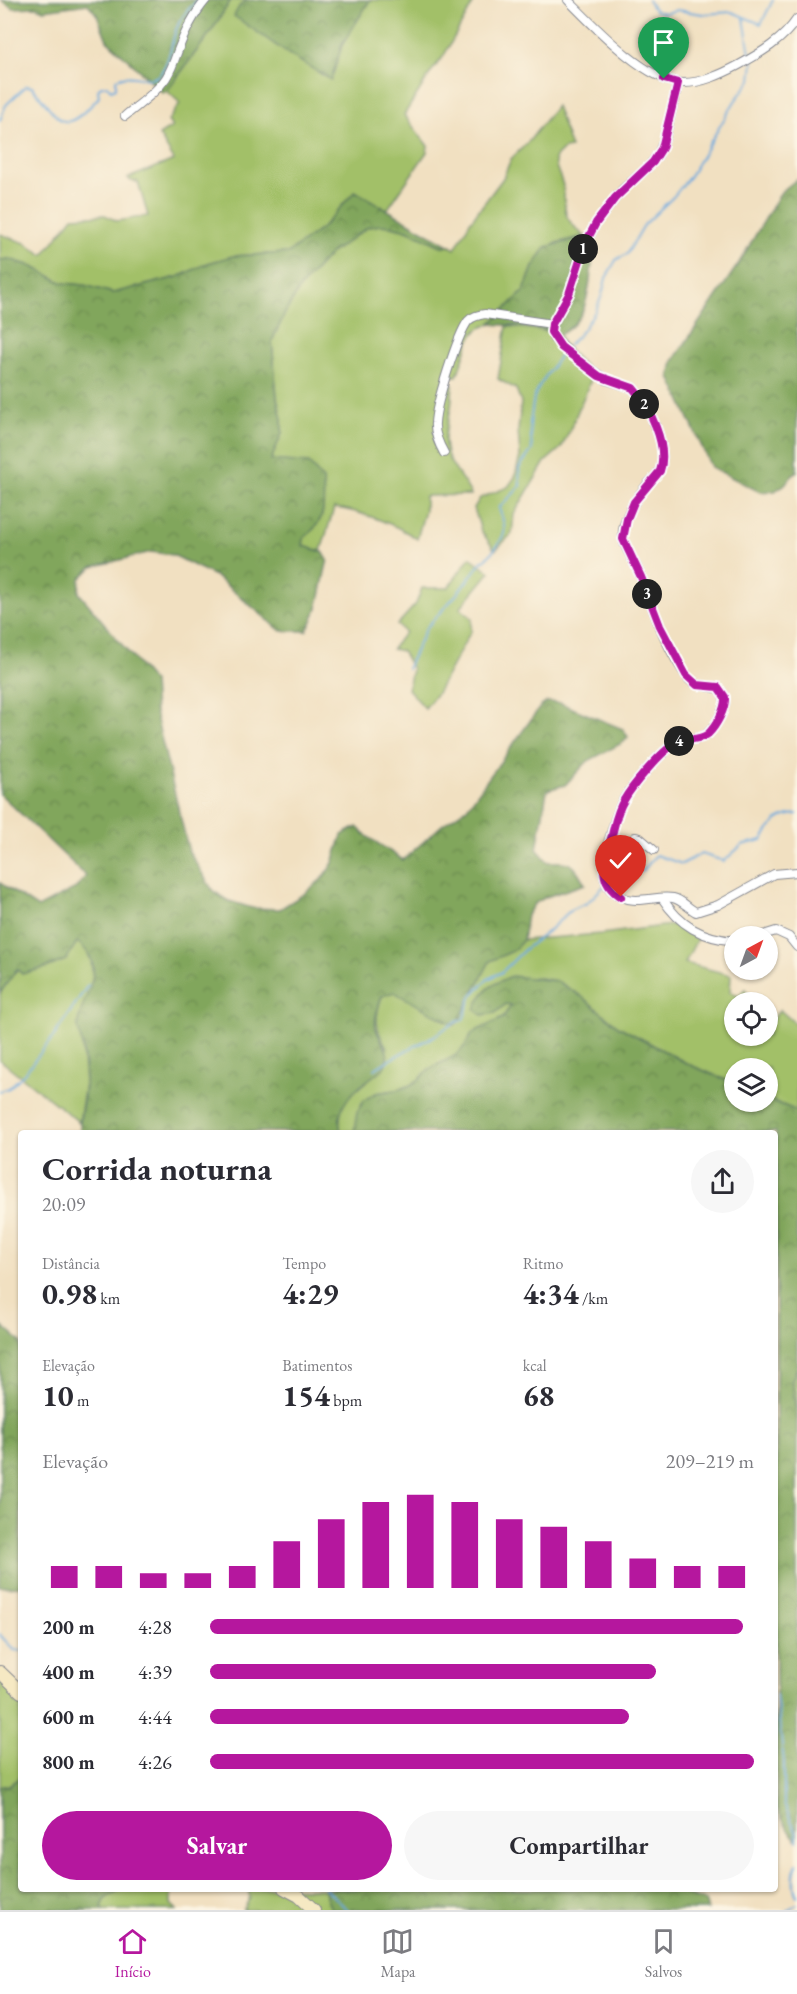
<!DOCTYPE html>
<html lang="pt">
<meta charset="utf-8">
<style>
body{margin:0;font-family:"EB Garamond",serif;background:#f7f7f7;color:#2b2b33;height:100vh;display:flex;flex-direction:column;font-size:22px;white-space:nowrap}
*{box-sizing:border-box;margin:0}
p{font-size:20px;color:#7c7c81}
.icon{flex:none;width:33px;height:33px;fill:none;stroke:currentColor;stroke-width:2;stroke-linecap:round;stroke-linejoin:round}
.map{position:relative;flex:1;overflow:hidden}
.drawer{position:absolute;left:18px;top:1130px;width:760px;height:762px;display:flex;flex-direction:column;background:#fff;border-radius:6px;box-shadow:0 2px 4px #0004}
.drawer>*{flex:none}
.needle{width:39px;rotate:41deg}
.controls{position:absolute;left:724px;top:926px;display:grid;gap:12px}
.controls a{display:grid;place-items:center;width:54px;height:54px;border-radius:50%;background:#fff;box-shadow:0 2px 4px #0004;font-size:30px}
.pin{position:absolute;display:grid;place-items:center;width:51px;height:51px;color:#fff;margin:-62px -26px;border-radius:50% 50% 50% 0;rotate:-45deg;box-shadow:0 0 6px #0007}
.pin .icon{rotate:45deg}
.km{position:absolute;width:30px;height:30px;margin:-15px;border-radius:50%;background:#222;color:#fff;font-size:16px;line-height:30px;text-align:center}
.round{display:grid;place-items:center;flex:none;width:63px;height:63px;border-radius:32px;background:#f7f7f7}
.headline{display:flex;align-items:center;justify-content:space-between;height:102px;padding:0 24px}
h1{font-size:33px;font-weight:700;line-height:45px}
.metrics{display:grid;grid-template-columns:repeat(3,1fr);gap:9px;height:102px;padding:6px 24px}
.metrics div{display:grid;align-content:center}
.metrics b{font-size:30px;font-weight:700}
.metrics small{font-size:16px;font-weight:400}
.metrics p{font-size:16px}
.chart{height:168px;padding:12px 24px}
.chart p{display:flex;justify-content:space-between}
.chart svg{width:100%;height:108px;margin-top:6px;stroke:#b5179e;stroke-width:6}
.action{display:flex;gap:12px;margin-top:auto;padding:12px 24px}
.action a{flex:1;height:69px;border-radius:36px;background:#b5179e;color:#fff;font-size:24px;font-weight:700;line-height:69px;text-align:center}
.action a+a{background:#f7f7f7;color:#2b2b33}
ul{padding:0 24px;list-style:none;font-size:20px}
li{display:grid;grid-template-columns:96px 72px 1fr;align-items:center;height:45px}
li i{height:15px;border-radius:8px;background:#b5179e}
.tab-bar{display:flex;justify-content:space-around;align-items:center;height:84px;border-top:2px solid #e1e1e2;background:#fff;font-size:16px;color:#7c7c81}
.tab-bar a{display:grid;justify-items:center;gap:3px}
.tab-bar .current{color:#b5179e}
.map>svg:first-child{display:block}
.grass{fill:#a2c067;stroke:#5e7862;stroke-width:1.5}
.forest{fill:url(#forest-crowns);stroke:#4e6a5d;stroke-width:1.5}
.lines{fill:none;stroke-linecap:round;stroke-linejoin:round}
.stream{stroke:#6ba9dd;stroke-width:2}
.street-casing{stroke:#868890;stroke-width:10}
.secondary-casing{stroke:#868890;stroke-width:14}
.street{stroke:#fff;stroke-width:8}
.secondary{stroke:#f6e9c3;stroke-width:12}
.route-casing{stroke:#fff;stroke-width:12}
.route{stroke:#b5179e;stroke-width:8}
</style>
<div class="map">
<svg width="797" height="1910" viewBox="0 0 797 1910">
<defs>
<pattern id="forest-crowns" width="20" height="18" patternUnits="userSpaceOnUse" patternTransform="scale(1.5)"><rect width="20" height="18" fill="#81a65c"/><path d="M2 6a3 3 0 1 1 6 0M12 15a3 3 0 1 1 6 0" fill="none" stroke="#69884f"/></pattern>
</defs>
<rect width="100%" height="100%" fill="#fcf5e5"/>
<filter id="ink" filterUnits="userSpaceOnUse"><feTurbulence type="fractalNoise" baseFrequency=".0167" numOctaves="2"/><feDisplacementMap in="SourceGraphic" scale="12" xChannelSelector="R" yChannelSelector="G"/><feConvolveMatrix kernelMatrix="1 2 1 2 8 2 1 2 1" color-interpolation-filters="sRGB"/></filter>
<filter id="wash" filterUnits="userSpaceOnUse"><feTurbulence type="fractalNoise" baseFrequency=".008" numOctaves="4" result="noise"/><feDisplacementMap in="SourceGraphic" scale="24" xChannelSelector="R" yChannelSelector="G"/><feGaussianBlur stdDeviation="1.35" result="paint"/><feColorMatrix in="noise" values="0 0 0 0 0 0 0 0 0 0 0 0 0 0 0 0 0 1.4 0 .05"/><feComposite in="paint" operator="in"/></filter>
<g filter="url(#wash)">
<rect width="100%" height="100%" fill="#f1e0c1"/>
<g class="grass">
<path d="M231 0H247L239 7 331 80 342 45 370 0H475L443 57 431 72 404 115 428 146 427 152 387 210 355 192 322 228 288 253 233 256 208 263 178 277 113 293 84 285 63 283 31 266 9 259 0 260V234L25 243 43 255 73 217 105 215 117 221 148 216 138 182 131 181 128 178 174 160 159 135 172 127 168 121 180 103 167 91 210 33Z"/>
<path d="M556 106 571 148 564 149 555 158C555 170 561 176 563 186 567 215 560 214 584 236L556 243 533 267 524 291 490 324 478 329 470 339 457 376H448L447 383 453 385C452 392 452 401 451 408 447 427 441 439 449 459 455 472 466 482 471 495L425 496V510L417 539C398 525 358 510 334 508L321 551 303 546 304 538C327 520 324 507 323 480L270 461 282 433V419L277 398 272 341 286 311 301 286 330 254 368 227 380 225 392 226 407 230 441 246H450L455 249 470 222 503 178 511 159 530 140Z"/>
<path d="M507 326 554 332 560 336 562 343 593 375 570 430 561 448 545 462 514 514 512 534 495 550 481 531 474 508 480 498 508 487 515 477 520 456 518 431 521 402 516 389 498 379Z"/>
<path d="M470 557 490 572 460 608 472 618 471 631 437 693 425 708 408 689 412 669 402 651 392 649 405 632 397 625 416 604 422 588H448Z"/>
<path d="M679 924 697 939 685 963 731 975 730 992 738 996 745 989 754 1002H735V1035H768V1024L780 1010 797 1025V1111L768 1099V1068H735V1084L688 1064 618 1026 581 996 557 981 534 977 482 1015 495 1013 506 1004 511 1005 503 1018 472 1033 464 1048 455 1056 429 1069 420 1079 409 1086 396 1090 376 1093 354 1132H341C332 1100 361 1085 383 1069L387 1047C374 1029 375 1016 382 996L394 991 454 1025 458 1022 490 961 513 951 523 940 601 934Z"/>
<path d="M77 941 86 948 91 961 93 980 78 1024 82 1046 85 1083 79 1122 0 1060V993L17 969 22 974 48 967 66 960Z"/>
<path d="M797 1368V1419L792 1380Z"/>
<path d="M0 1679 21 1702V1776L10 1785 0 1787Z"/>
<path d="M171 1888V1904L177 1910H104L102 1907 106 1898 121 1889Z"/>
<path d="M248 1888 325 1889 327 1900 332 1910H243L250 1898Z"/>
</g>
<g class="forest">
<path d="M1 0H231L210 33 167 91 163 93 107 40 97 15 88 4 44 10 36 7 13 8Z"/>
<path d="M247 0H370L342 45 331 80 290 55 234 16 239 7Z"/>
<path d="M797 179V471L784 485 775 491 760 492 711 467 670 377 673 361 739 263 781 192Z"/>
<path d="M355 191 450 246H442L407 230 392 226 380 225 368 227 330 254 301 286 286 311 272 341 277 398 282 419V433L271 460 309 463 323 480C324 507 327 520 304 538L303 546 323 552 328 560C321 584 321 610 306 631H281L215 576 173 555 151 552 92 567 80 579 79 593 153 682 155 712 189 852 213 891 229 901 252 908 280 909 304 894 324 877 333 863 342 835 357 827 368 837 403 860 442 825 467 808 540 707 547 702 560 703 623 729 628 737 624 742 588 761 565 785 547 790 537 849 548 862C572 860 574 864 585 884L546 897 534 904 527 915 523 940 513 951 490 961 458 1022 454 1025 394 992 382 996C378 1006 374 1017 376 1028 380 1043 394 1051 384 1067 382 1071 377 1073 373 1076 354 1091 334 1105 341 1132H80C79 1119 82 1109 84 1096 86 1080 85 1065 83 1049 82 1041 77 1030 78 1022 83 994 110 967 77 942L66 960 48 967 22 974 17 969 0 993V883L38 908 76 888 86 876 0 794V260L9 259 31 266 63 283 84 285 113 293 178 277 208 263 233 256 288 253 322 228Z"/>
<path d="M588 236H592C594 255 590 290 584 308 580 319 569 331 558 335 543 325 509 326 490 324L524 291 533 267 546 247Z"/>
<path d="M512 976 557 981 581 996 618 1026 688 1064 735 1084V1101H768V1099L797 1111V1368L792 1380 797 1419V1840L788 1830 776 1807V1132H354L357 1112 364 1100 376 1093 396 1090 409 1086 420 1079 429 1069 455 1056 464 1047 472 1033 503 1018 511 1005 506 1004 495 1013 482 1015 475 1010C481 990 493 983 512 976Z"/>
<path d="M0 1324 21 1342V1586L0 1587Z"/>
<path d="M21 1776V1888L121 1889 106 1898 102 1907 104 1910H0V1787L10 1785Z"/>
<path d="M325 1889H684L687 1895 705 1901 708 1910H332L327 1900Z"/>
</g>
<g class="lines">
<g class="stream">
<path d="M648 0 652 7 656 11 665 13 677 10 703 14 732 12 761 24 773 0"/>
<path d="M744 18 750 54"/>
<path d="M0 120 6 105 26 86 32 87C62 121 61 139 99 97L98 90 101 86H107L111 90 116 88V80C129 70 149 86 160 74 170 62 171 44 176 30 180 18 189 8 198 0"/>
<path d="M569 345 582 331 596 310 602 295 606 278 616 260 627 254 644 225 674 196 690 176 735 101 751 80 753 62"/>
<path d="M407 669 426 628 457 594 482 561C489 559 502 540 504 533 506 525 501 515 499 508L515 492 520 486 519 468 532 450 530 423 534 397 540 385 560 355"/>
<path d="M611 886 620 885 628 873 643 871 656 855 682 864 701 854 724 861 742 845 762 840C774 824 774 816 797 814"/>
<path d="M375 1069C394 1056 414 1047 434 1036 444 1030 451 1022 463 1020L472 995 488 979 502 972 525 949 546 933 572 909 587 903 604 886"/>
<path d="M0 1091 9 1088 23 1075 54 1036 88 985"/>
<path d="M0 1635 14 1650 21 1651"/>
<path d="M776 1695 784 1762V1804L796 1832 797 1841"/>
<path d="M797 1864C792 1874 793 1889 797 1896"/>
<path d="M325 1888 348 1910"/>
<path d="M787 1910 797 1904"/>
</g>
</g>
</g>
<g filter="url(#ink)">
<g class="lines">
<g class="street-casing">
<g id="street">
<path d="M568 0C593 25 646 82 683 83 703 83 722 74 739 65 761 53 783 40 797 19"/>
<path d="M678 83 665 138 658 155 647 168 622 190 596 223 581 253 569 294 551 328 554 339 585 366 607 380 633 388C648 405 668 445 661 467 659 475 652 479 647 485 636 498 618 525 624 542 628 553 636 564 640 575 654 610 665 648 688 678 700 693 724 678 725 703 722 713 716 727 707 734 698 742 683 737 673 745 659 754 633 785 624 799 616 812 604 854 604 869 604 878 607 888 615 893 634 907 653 895 673 898 682 900 688 908 696 912L718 905 774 874 797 872"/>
<path d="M125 116C139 104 155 94 166 78 171 70 174 62 177 53 184 34 193 15 206 0"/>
<path d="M444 453C439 444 434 434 435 423 436 403 457 336 468 321 473 316 478 315 485 314L552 324"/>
<path d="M607 883 612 871 635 837 640 838 654 850"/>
<path d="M662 898C680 926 702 938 735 941"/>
<path d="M760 936 776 931 789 937 797 947"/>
</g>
</g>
<g class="secondary-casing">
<g id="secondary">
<path d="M0 1672 21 1692"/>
<path d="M284 1888 299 1896 314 1910"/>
</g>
</g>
<use href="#street" class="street"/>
<use href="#secondary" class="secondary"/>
</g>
</g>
<g class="lines" filter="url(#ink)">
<g class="route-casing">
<path id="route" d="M621 897C595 881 605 859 612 835 615 823 617 811 624 800 632 786 659 754 673 745 683 737 698 742 708 734 716 726 726 709 725 697L718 687 697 685 686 675 660 626 641 577 623 539 627 519 634 502 660 471C669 446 649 406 633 388L599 376 561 347 551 332 552 324 569 294 586 242 596 223 615 198 653 162 662 148 678 83 664 79"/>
</g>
<use href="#route" class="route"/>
</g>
</svg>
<div class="controls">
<a><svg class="needle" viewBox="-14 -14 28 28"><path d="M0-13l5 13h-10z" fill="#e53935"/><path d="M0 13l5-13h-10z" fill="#7c7c81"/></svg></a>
<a><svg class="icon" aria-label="locate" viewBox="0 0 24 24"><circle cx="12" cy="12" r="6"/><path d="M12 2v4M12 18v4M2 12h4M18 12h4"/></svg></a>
<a><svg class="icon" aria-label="layers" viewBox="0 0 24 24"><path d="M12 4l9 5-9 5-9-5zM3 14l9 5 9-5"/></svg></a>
</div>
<div class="pin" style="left:664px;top:79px;background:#1e9e55"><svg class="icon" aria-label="arrive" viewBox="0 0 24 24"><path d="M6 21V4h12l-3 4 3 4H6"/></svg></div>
<div class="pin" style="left:621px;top:897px;background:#d93025"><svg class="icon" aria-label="check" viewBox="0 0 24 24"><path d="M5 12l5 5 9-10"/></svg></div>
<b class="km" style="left:583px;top:249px">1</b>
<b class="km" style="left:644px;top:404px">2</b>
<b class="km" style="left:647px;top:594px">3</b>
<b class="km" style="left:679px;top:741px">4</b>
<section class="drawer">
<div class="headline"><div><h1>Corrida noturna</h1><p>20:09</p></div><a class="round"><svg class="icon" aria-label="share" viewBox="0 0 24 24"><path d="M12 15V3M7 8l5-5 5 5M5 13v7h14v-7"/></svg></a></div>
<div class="metrics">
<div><p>Distância</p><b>0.98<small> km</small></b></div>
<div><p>Tempo</p><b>4:29</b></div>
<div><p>Ritmo</p><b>4:34<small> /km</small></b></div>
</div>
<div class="metrics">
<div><p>Elevação</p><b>10<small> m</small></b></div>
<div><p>Batimentos</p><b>154<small> bpm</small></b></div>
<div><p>kcal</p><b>68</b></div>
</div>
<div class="chart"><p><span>Elevação</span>209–219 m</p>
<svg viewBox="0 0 160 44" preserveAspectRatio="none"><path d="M5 44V35M15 44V35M25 44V38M35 44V38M45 44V35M55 44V25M65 44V16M75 44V9M85 44V6M95 44V9M105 44V16M115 44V19M125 44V25M135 44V32M145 44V35M155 44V35"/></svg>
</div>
<ul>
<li><b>200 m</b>4:28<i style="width:98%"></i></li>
<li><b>400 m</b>4:39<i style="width:82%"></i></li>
<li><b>600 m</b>4:44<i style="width:77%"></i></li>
<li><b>800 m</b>4:26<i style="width:100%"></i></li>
</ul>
<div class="action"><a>Salvar</a><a>Compartilhar</a></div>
</section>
</div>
<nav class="tab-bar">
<a class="current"><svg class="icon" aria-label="home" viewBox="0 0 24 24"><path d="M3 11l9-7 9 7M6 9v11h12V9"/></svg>Início</a>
<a><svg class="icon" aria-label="map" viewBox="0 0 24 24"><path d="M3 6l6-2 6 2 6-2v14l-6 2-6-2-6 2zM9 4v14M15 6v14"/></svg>Mapa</a>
<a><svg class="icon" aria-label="saved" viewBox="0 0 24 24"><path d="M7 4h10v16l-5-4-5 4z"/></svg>Salvos</a>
</nav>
